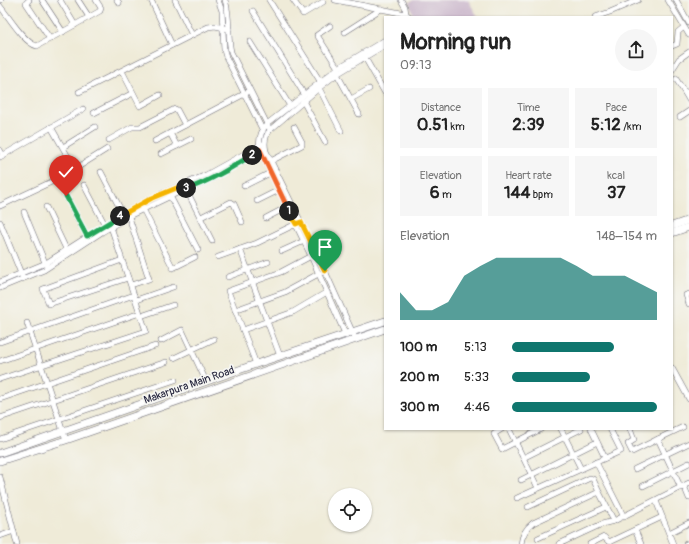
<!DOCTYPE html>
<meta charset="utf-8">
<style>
body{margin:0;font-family:Pangolin,sans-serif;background:#f6f6f6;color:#222;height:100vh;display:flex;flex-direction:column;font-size:15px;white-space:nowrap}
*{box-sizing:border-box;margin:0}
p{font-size:13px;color:#767676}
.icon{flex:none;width:22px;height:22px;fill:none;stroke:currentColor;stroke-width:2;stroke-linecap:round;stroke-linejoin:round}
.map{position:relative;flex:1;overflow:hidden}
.drawer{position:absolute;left:384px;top:16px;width:289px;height:414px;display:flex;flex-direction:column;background:#fff;border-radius:0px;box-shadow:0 1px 3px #0004}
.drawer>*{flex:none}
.fabs{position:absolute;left:328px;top:488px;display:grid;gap:8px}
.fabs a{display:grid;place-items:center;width:44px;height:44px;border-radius:50%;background:#fff;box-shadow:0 1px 3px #0004;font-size:20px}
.pin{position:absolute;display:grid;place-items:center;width:34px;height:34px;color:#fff;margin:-41px -17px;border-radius:50% 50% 50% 0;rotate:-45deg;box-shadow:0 0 4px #0007}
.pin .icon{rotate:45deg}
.km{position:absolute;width:20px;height:20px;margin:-10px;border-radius:50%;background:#222;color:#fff;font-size:11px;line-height:20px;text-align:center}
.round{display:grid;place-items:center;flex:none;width:42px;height:42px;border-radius:21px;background:#f6f6f6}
.summary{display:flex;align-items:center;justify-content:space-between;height:68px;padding:0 16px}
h1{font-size:22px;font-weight:700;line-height:30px}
.figures{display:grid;grid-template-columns:repeat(3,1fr);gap:6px;height:68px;padding:4px 16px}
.figures div{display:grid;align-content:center;border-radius:0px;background:#f6f6f6;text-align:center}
.figures b{font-size:17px;font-weight:700}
.figures small{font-size:11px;font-weight:400}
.figures p{font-size:11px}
.chart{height:112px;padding:8px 16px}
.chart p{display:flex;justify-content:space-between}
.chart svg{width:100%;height:72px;margin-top:4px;fill:#0f766e;opacity:.7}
ul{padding:0 16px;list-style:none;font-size:13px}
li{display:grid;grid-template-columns:64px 48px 1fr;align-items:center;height:30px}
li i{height:10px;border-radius:5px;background:#0f766e}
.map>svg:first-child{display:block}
.industrial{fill:#cfbdcf}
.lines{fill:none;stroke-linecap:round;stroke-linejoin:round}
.minor-casing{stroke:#6a6872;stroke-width:6}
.highway-casing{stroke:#6a6872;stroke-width:8}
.minor{stroke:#fff;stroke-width:5}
.highway{stroke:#fff;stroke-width:7}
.split-1-casing{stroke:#fff;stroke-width:8}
.split-2-casing{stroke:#fff;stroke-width:8}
.split-3-casing{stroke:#fff;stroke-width:8}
.split-4-casing{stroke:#fff;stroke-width:8}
.split-5-casing{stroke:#fff;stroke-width:8}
.split-1{stroke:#f5b400;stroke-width:5}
.split-2{stroke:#f0652b;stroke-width:5}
.split-3{stroke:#22a559;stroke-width:5}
.split-4{stroke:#f5b400;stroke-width:5}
.split-5{stroke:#22a559;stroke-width:5}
.labels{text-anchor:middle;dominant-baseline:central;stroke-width:3.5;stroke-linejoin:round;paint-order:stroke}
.street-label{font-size:11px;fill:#22223b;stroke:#f6f6f2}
</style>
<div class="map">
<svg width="689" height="544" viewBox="0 0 689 544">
<rect width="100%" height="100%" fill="#f6f6f2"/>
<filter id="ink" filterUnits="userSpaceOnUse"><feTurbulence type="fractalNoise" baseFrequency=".025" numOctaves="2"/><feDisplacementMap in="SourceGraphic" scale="8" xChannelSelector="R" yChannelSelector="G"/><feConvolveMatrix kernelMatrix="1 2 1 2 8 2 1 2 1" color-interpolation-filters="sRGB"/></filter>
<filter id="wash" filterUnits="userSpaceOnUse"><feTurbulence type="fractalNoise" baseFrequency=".012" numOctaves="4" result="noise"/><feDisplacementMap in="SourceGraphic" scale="16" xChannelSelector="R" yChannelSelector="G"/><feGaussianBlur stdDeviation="0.9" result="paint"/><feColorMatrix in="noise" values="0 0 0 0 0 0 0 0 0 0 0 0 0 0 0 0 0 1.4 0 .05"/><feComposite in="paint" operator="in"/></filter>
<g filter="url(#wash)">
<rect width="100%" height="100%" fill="#efebd8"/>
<path class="industrial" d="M414 0H468L478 17H414L409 2Z"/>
</g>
<g filter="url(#ink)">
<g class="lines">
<g class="minor-casing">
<g id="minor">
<path d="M0 0H1"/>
<path d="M29 0 26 3 50 39"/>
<path d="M42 0 63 32"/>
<path d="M60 0 75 25"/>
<path d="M78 0 89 17"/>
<path d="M117 0 119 3"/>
<path d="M151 0 172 45"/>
<path d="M175 0 192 35"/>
<path d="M218 0 222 11 224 50 226 57 263 131"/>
<path d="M225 0C231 17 227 35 231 52L269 128"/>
<path d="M269 0 320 81"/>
<path d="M293 0 303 14 323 2"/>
<path d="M335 0 406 14 410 17"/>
<path d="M401 0 405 7 406 14"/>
<path d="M668 0 689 35"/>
<path d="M676 0 689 23"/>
<path d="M0 6C8 16 25 44 37 46L100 11 101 8 96 0"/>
<path d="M253 11 304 94"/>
<path d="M595 17 610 12 638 0"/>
<path d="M330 26 317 35 338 68"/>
<path d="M345 32 381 9"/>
<path d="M250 42 290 106"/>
<path d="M672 46 677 44 678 32 684 27"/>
<path d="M364 56 385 93"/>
<path d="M672 70 679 59 689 52"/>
<path d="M122 71 140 106 160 95"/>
<path d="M337 74 359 114"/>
<path d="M676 79 685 93"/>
<path d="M319 88 341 131"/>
<path d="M689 91 685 93 689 100"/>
<path d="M79 92 208 27 215 26 229 29"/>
<path d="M351 99 369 89"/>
<path d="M303 101 325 142"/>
<path d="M94 113 133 93"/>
<path d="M680 117 689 111"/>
<path d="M51 127 75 169"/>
<path d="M170 133 177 146"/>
<path d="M109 140 132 127H140L175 109 177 110 185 125"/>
<path d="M155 141 248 92"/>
<path d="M63 147 95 127"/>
<path d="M0 150 3 155"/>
<path d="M161 154 191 139"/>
<path d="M0 157 83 109"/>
<path d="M271 161 302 145V142L294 127"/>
<path d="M101 172 123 214"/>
<path d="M84 185 105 225"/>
<path d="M244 186 270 173"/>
<path d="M185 187 212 241"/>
<path d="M66 196 87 236"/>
<path d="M170 196 198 250"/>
<path d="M257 201 279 190"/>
<path d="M0 206 64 176 107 149"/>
<path d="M46 207 67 251"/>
<path d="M143 209 173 268 195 257"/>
<path d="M24 212 46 265"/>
<path d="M129 217 149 279 131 285"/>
<path d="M201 217 231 202 234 204 242 222"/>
<path d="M266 218 287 207"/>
<path d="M0 222 22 276"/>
<path d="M240 249 280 356"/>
<path d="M282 251 304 241"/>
<path d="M218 257 257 243 298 223"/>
<path d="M122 260 43 289 49 304 128 278"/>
<path d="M228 277 268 262"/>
<path d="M0 282 46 263 123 214 152 198 206 175 262 144"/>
<path d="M0 288 44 270 102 232 131 215 175 194 196 186 215 177 262 149"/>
<path d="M689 294 686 295 689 304"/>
<path d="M136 300 173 287"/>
<path d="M235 310 285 292 320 273"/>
<path d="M141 316 173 305"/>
<path d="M27 323 66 440"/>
<path d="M243 330 293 312 327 292"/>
<path d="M346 336 311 256 260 151C258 140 260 132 267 124L338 68 385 40"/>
<path d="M356 340 325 271 266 151C264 143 265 136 270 130L319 88 337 74 385 45"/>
<path d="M161 341 182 330 206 381"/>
<path d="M0 342 134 295"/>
<path d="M174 358 214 339"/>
<path d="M0 361 140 313"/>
<path d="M256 364 228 291 281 272 311 256"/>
<path d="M672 368 689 399"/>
<path d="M0 379 146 331 111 227"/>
<path d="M0 399 155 346"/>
<path d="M0 418 166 362"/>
<path d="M502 429 494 434 502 449 541 429"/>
<path d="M509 429 538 488"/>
<path d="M561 429 581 469"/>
<path d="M591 429 605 458"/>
<path d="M630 429 634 440 628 444 632 452 658 439"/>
<path d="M0 439 175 380"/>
<path d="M523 458 581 429"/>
<path d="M596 462 624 517"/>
<path d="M635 469 689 443"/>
<path d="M0 477 17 544"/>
<path d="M521 480 597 442"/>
<path d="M643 486 689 463"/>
<path d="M684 486 689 498"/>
<path d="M681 488 658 439 683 427"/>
<path d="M517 498 621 451 610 429"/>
<path d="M656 501 673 544"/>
<path d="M528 507 590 478 593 479 599 492"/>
<path d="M635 530 641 544"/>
<path d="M669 533 689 523"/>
<path d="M0 536 14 531"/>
<path d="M538 538 606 507"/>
<path d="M521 544C522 535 525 529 533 523L599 492 614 521"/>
<path d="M559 544 602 524 614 521 689 483"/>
<path d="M590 544 604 537 609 542 662 517"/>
<path d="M686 544 689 543"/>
</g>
</g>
<g class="highway-casing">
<g id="highway">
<path d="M672 226 689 220"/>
<path d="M672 233 689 227"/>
<path d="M0 453 256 364 385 321"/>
<path d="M0 461 66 440 385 329"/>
</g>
</g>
<use href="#minor" class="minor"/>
<use href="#highway" class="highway"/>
</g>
</g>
<g class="lines" filter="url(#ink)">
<g class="split-1-casing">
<path id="split-1" d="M289 211 296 224 301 222 325 271"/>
</g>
<g class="split-2-casing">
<path id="split-2" d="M252 155 260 150 289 211"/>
</g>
<g class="split-3-casing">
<path id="split-3" d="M186 188 187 189C210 181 231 168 252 155"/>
</g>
<g class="split-4-casing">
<path id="split-4" d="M120 216 152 198 184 185 186 188"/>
</g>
<g class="split-5-casing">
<path id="split-5" d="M66 196 87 236 120 216"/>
</g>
<use href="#split-1" class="split-1"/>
<use href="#split-2" class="split-2"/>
<use href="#split-3" class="split-3"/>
<use href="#split-4" class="split-4"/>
<use href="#split-5" class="split-5"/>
</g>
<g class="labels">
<g class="street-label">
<text transform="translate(189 385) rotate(-19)">Makarpura Main Road</text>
</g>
</g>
</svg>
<div class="fabs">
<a><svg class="icon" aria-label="locate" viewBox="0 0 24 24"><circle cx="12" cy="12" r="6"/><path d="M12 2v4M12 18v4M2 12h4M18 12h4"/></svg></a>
</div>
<div class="pin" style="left:325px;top:271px;background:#1e9e55"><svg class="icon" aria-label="arrive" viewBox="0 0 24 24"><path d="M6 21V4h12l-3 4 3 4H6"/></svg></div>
<div class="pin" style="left:66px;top:196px;background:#d93025"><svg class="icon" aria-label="check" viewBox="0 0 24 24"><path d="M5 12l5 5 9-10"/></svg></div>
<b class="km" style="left:289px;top:211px">1</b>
<b class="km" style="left:252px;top:155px">2</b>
<b class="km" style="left:186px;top:188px">3</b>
<b class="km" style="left:120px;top:216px">4</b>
<section class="drawer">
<div class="summary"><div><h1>Morning run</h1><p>09:13</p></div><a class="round"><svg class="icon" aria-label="share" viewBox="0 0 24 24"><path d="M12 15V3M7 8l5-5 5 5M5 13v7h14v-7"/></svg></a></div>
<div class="figures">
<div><p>Distance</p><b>0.51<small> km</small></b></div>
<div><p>Time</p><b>2:39</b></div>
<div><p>Pace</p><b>5:12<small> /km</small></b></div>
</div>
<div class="figures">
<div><p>Elevation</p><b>6<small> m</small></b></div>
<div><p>Heart rate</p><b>144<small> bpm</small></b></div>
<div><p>kcal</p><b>37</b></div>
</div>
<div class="chart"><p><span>Elevation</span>148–154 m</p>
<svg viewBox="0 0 160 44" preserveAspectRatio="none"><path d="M0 44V27L10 38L20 38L30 33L40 17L50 11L60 6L70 6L80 6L90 6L100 6L110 11L120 17L130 17L140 17L150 22L160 27V44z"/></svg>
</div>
<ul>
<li><b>100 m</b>5:13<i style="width:70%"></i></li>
<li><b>200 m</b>5:33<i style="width:54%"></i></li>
<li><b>300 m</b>4:46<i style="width:100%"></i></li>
</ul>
</section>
</div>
